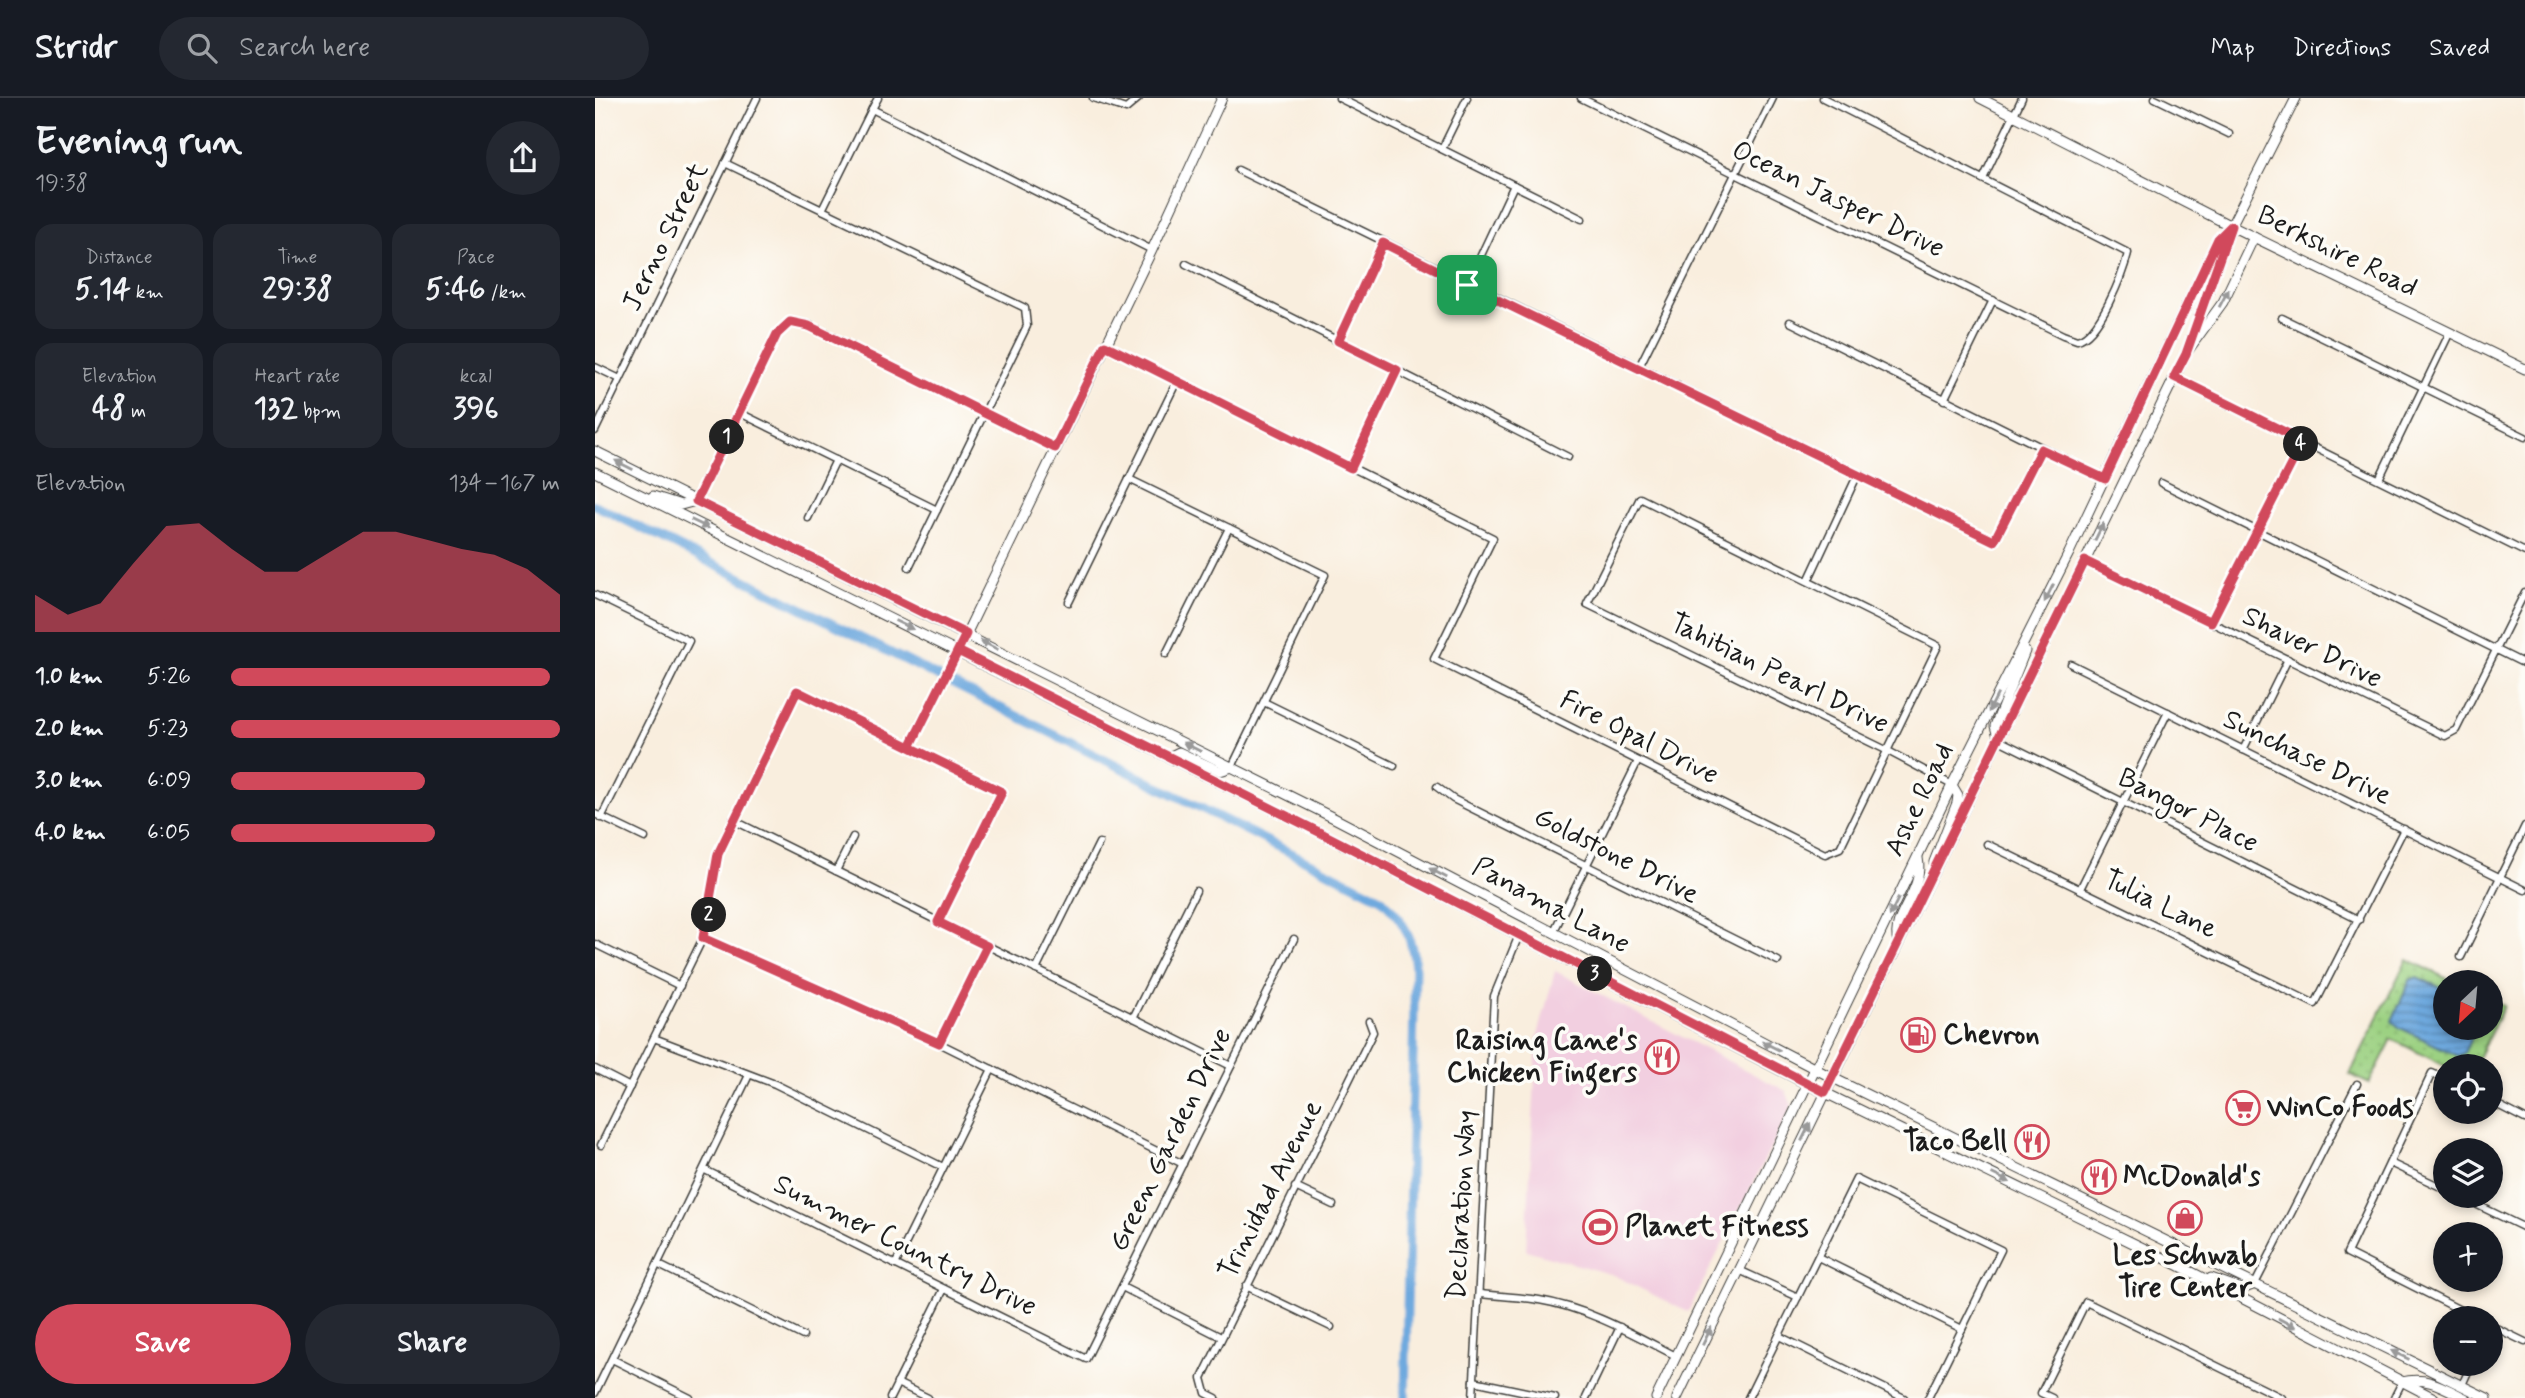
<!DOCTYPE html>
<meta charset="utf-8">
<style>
body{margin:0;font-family:Mynerve,sans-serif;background:#242831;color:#f1f3f6;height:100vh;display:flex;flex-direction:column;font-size:26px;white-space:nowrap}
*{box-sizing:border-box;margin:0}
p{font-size:23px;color:#9ea1a6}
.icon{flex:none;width:38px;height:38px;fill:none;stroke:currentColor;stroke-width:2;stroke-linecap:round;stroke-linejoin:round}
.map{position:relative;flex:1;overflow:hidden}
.panel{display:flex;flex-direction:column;background:#171b24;width:595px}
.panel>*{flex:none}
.needle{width:46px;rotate:206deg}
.tools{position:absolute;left:1838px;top:872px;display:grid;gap:14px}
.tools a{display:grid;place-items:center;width:70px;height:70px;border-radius:50%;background:#171b24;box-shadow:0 4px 10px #0003;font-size:35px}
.pin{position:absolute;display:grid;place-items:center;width:60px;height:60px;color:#fff;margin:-30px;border-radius:14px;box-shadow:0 4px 10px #0006}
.km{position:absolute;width:35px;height:35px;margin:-18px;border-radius:50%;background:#222;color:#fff;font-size:19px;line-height:35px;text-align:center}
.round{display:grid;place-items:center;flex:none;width:74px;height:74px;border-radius:37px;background:#242831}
.head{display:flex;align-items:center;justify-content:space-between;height:119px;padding:0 35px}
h1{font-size:38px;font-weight:700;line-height:52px}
.stats{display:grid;grid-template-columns:repeat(3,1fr);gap:10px;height:119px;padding:7px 35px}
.stats div{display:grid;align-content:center;border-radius:18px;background:#242831;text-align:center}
.stats b{font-size:30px;font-weight:700}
.stats small{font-size:19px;font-weight:400}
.stats p{font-size:19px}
.chart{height:196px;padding:14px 35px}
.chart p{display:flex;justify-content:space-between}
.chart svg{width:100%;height:126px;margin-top:7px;fill:#d1495b;opacity:.7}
.button{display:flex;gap:14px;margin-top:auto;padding:14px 35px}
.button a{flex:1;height:80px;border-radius:42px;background:#d1495b;color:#fff;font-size:28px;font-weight:700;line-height:80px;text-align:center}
.button a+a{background:#242831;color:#f1f3f6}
ul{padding:0 35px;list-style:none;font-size:23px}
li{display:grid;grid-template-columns:112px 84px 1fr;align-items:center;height:52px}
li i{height:18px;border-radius:9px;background:#d1495b}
header{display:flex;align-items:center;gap:42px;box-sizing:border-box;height:98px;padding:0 35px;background:#171b24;border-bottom:2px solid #363941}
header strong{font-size:33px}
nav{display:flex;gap:38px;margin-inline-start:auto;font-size:24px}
.search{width:490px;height:63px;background:#242831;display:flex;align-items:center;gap:18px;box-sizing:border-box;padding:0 24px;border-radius:38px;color:#9ea1a6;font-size:26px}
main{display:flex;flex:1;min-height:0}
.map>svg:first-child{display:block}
.built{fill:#f2cfe0}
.green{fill:url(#green-dots);stroke:#5c764f;stroke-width:2}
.water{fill:url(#water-rules);stroke:#45627d;stroke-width:2}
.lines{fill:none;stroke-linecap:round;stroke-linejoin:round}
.canal{stroke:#6ea9de;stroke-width:9}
.street-casing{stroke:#3d3c39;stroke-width:9}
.secondary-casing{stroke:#3d3c39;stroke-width:11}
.street{stroke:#fff;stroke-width:6}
.secondary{stroke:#fff;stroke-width:9}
.oneway{fill:#999}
.route-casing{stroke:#fff;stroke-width:14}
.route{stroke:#d1495b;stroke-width:9}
.labels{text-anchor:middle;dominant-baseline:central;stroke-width:7;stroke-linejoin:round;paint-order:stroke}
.street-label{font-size:28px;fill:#1c1c1c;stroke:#fdfcf7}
.poi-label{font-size:28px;font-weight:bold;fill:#1c1c1c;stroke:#fdfcf7;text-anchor:start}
</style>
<header>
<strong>Stridr</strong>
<div class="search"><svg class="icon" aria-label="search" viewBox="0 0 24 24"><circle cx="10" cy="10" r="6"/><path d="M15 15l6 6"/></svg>Search here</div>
<nav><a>Map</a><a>Directions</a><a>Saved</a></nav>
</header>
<main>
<section class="panel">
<div class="head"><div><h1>Evening run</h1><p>19:38</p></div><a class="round"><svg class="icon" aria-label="share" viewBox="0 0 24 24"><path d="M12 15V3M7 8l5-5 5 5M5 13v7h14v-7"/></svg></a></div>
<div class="stats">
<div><p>Distance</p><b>5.14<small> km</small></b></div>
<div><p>Time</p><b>29:38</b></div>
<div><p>Pace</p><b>5:46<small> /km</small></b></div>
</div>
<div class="stats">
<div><p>Elevation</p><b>48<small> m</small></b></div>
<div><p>Heart rate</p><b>132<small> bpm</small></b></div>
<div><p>kcal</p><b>396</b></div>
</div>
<div class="chart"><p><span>Elevation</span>134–167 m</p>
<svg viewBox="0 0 160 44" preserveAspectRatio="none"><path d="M0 44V31L10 38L20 34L30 20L40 7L50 6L60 15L70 23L80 23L90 16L100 9L110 9L120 12L130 15L140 17L150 22L160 31V44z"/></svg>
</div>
<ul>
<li><b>1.0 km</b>5:26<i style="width:97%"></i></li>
<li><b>2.0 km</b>5:23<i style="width:100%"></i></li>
<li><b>3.0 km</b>6:09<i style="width:59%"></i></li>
<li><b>4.0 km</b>6:05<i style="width:62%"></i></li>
</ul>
<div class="button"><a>Save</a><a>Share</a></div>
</section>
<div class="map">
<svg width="1930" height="1300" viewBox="0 0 1930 1300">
<defs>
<pattern id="green-dots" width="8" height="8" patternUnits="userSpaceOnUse" patternTransform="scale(1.75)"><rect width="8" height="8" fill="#9cd182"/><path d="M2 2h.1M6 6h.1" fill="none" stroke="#86b370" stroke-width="1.8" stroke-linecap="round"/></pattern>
<pattern id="water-rules" width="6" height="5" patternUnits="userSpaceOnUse" patternTransform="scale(1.75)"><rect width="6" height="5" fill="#6ea9de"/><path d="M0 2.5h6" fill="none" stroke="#5a89b3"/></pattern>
</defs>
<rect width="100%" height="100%" fill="#fdfcf7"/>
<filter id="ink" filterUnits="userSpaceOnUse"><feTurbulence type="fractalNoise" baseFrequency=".0143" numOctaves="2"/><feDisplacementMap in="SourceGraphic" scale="14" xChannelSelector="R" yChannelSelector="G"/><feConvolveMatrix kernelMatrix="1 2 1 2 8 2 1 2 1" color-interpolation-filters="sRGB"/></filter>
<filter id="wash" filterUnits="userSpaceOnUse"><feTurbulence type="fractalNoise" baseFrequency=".00686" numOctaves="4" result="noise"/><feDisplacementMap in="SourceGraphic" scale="28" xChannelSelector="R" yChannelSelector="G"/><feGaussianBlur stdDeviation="1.57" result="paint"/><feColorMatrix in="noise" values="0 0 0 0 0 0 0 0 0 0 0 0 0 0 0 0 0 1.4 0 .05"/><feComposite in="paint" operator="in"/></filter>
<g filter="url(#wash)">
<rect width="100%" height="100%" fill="#f9eede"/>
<path class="built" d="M960 873 1191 993 1197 1008 1093 1214 1018 1177 931 1152 942 941Z"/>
<path class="green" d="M1812 861 1859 884H1850V929H1895V902L1909 908 1879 968H1850L1797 941 1774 986 1755 976Z"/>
<path class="water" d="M1822 879 1850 892V929H1881L1869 955 1863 958 1805 930 1797 923 1815 882Z"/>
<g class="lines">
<path class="canal" d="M0 407 786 800C808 821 817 838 820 869L810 1300"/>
</g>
</g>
<g filter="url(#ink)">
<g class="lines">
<g class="street-casing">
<g id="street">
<path d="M498 0 531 11 544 0"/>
<path d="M744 0 987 121"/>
<path d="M986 0 1468 237 1482 242C1504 238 1528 176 1533 155L1228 0"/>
<path d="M1560 0 1634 36"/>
<path d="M277 11 283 0"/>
<path d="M847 51 872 0"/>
<path d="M130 65 430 210 432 228 314 469"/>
<path d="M643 72 1399 443 1446 351"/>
<path d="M1388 81 1427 0"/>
<path d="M227 112 277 11 557 152"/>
<path d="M591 166 973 359"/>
<path d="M872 187 919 87"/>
<path d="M1687 220 1930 339"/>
<path d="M1195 224 1510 381"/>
<path d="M743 243 788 145"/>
<path d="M511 247 898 440 839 561 1230 756 1245 750 1343 548 1045 400 992 506 1293 653 1357 687"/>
<path d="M0 269 25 281"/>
<path d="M1044 269 1178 0"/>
<path d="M1579 280 1930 454"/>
<path d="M1349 302 1398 202"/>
<path d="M145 315 342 412"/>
<path d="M0 333 162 0"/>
<path d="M756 370 802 272"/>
<path d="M534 381 730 477 637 669"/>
<path d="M1784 381 1855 234"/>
<path d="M1566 385 1930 566"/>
<path d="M101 403 182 236 195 224 214 227 460 350"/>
<path d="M213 420 241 362"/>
<path d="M1490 463 1850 638 1861 632 1930 494"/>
<path d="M1213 483 1262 378"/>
<path d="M0 497 94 543 6 720"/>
<path d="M474 504 582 283"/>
<path d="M1616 524 1708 343"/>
<path d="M571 556 634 430"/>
<path d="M1476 566 1930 792"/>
<path d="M669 604 799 668"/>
<path d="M1404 642 1764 822"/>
<path d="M315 649 363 553"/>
<path d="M1648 652 1693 561"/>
<path d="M842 689 858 701 1183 863"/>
<path d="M0 716 50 740"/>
<path d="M138 722 636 968"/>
<path d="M1392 746 1720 906 1809 731"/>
<path d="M241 773 258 739"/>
<path d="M1485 791 1573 614"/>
<path d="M958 835 1043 663"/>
<path d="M108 840 344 945 588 1066"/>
<path d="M0 846 85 888"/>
<path d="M1866 859 1930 728"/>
<path d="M441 872 504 745"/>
<path d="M538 920 601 793"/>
<path d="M59 940 180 986 348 1069"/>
<path d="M344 945 392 848"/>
<path d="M0 971 35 989"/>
<path d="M1850 981 1837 975 1752 1155 1881 1220"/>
<path d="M1895 1003 1930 1021"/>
<path d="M6 1047 108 840 123 756 202 593 407 694 343 823"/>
<path d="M1795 1065 1850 1091"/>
<path d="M110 1072 491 1261 699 841"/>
<path d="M700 1089 738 1107"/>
<path d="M1862 1097 1930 1130"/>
<path d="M1223 1159 1367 1231"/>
<path d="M64 1167 208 1238"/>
<path d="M300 1167 397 971"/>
<path d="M1144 1172 1203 1199"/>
<path d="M1660 1186 1762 986"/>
<path d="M651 1188 736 1229"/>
<path d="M527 1189 626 1239"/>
<path d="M884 1196C904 1198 924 1199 944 1202 993 1210 1038 1236 1081 1258"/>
<path d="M1895 1227 1930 1244"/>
<path d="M1184 1238 1309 1300"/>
<path d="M17 1261 95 1300"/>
<path d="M879 1283 960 1300"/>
<path d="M302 1285 333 1300"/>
<path d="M1867 1287 1877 1265"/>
<path d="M0 1295 154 977"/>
<path d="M295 1300 349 1191"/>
<path d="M621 1300 611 1295 607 1280 778 934 774 923"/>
<path d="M878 1300 899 898 924 837"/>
<path d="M991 1300 1025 1229"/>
<path d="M1153 1300 1261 1081 1406 1152 1333 1300"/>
<path d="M1457 1300 1446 1295 1491 1204 1687 1300"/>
<path d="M1799 1300 1807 1284"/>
</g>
</g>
<g class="secondary-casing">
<g id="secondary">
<path d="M1385 0 1636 128 1930 271"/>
<path d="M1594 251 1628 204 1659 139"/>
<path d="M0 353 739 720 1236 979 1892 1300"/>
<path d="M0 374 730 737 1212 986 1585 1168 1839 1300"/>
<path d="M58 398 86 407 101 403"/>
<path d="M363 553 557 152 627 0"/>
<path d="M1404 642 1400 628 1430 553"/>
<path d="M574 659 584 654 625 673 637 669"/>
<path d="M1339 764 1362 705 1363 697 1357 687"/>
<path d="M1303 843C1295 818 1330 794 1323 760"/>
<path d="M1616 1180 1647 1191 1660 1186"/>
<path d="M1807 1284C1832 1278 1848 1289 1870 1300"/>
<path d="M1061 1300 1357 687 1474 455 1623 141 1635 129"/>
<path d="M1082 1300 1591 256 1636 128 1701 0"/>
</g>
</g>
<use href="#street" class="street"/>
<use href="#secondary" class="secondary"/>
</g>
<defs><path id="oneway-solid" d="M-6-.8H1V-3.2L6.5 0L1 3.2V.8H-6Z" transform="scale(1.75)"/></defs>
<g class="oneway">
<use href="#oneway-solid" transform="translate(1629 200) rotate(-62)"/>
<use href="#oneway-solid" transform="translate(29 367) rotate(-153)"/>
<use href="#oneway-solid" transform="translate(105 426) rotate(26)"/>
<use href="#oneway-solid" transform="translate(1504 434) rotate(-64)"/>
<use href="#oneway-solid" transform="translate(1454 495) rotate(117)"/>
<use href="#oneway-solid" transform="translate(309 527) rotate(26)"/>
<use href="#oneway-solid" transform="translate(394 547) rotate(-153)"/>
<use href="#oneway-solid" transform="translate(1398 605) rotate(117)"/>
<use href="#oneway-solid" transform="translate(597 649) rotate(-153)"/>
<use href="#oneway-solid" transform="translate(843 775) rotate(-152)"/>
<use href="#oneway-solid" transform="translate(1299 809) rotate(116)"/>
<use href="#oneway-solid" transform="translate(1176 948) rotate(-153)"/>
<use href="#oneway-solid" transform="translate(1211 1034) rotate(-64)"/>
<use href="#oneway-solid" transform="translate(1406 1080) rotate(26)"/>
<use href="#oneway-solid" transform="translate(1692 1225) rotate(28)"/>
<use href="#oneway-solid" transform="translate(1112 1238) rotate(-64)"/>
<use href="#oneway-solid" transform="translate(1805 1257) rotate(-154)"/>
</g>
</g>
<g class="lines" filter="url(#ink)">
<g class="route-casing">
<path id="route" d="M872 187 788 145 743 243 802 272 756 370 510 247 460 350 214 228 195 224 182 236 101 403 371 536C353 573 334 611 315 649L407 694 343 824 392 848 344 945 108 840 123 756 202 593 315 649 363 553 730 737 1230 994 1490 463 1616 524 1708 343 1579 279 1591 256 1636 128 1623 141 1510 381 1446 351 1399 443 872 187"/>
</g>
<use href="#route" class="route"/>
</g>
<defs>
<g id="fuel-ring" transform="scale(1.75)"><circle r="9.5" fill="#fdfcf7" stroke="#d1495b" stroke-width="1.5"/><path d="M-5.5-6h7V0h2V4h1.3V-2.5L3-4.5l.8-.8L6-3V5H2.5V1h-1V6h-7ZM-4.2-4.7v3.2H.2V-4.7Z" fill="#d1495b"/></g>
<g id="restaurant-ring" transform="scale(1.75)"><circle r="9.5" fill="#fdfcf7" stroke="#d1495b" stroke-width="1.5"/><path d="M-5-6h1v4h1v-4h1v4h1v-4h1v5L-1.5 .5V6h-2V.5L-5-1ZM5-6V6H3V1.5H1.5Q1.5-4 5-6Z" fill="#d1495b"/></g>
<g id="supermarket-ring" transform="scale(1.75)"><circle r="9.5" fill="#fdfcf7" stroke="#d1495b" stroke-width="1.5"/><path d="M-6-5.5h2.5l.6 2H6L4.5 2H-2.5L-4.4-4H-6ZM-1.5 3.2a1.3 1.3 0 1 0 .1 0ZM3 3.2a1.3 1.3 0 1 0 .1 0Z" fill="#d1495b"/></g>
<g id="shop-ring" transform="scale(1.75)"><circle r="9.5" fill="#fdfcf7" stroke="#d1495b" stroke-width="1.5"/><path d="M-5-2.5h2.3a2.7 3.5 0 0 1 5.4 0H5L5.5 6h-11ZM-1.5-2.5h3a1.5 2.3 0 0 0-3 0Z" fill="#d1495b"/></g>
<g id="stadium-ring" transform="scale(1.75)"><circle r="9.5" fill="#fdfcf7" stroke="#d1495b" stroke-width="1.5"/><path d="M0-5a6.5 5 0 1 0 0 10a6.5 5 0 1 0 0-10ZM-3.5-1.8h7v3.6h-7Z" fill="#d1495b"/></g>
</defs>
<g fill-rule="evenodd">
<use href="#fuel-ring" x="1323" y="937"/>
<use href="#restaurant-ring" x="1067" y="959"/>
<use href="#supermarket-ring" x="1648" y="1010"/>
<use href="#restaurant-ring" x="1437" y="1044"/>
<use href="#restaurant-ring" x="1504" y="1079"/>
<use href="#shop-ring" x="1590" y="1120"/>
<use href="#stadium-ring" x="1005" y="1129"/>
</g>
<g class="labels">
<g class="street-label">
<text transform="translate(1243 102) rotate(26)">Ocean Jasper Drive</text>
<text transform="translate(71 139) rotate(-64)">Jerno Street</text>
<text transform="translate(1742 154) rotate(26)">Berkshire Road</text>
<text transform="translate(1717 550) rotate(26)">Shaver Drive</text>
<text transform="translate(1184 576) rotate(26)">Tahitian Pearl Drive</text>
<text transform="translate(1044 640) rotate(27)">Fire Opal Drive</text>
<text transform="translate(1712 660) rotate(26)">Sunchase Drive</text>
<text transform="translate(1325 702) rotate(-64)">Ashe Road</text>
<text transform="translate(1593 713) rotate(27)">Bangor Place</text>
<text transform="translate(1021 758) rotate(27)">Goldstone Drive</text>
<text transform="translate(1565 807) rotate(26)">Tulia Lane</text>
<text transform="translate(956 808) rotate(28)">Panama Lane</text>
<text transform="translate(576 1042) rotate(-64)">Green Garden Drive</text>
<text transform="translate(676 1092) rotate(-63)">Trinidad Avenue</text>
<text transform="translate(867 1107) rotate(-87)">Declaration Way</text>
<text transform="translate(310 1148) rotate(26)">Summer Country Drive</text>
</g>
<g class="poi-label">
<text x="1348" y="937">Chevron</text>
<text x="1042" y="943" text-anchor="end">Raising Cane's<tspan x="1042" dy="32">Chicken Fingers</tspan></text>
<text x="1672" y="1010">WinCo Foods</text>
<text x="1412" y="1044" text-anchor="end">Taco Bell</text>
<text x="1528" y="1079">McDonald's</text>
<text x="1030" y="1129">Planet Fitness</text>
<text x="1590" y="1158" text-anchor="middle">Les Schwab<tspan x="1590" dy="32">Tire Center</tspan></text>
</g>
</g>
</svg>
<div class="tools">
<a><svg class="needle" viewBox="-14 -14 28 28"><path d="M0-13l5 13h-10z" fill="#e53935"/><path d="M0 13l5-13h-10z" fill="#9ea1a6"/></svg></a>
<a><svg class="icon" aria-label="locate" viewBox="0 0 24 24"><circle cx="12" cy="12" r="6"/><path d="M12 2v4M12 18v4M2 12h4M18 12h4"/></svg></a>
<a><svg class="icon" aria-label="layers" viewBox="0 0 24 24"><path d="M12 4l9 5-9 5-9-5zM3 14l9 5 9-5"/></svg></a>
<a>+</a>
<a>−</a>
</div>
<div class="pin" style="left:872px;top:187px;background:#1e9e55"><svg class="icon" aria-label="arrive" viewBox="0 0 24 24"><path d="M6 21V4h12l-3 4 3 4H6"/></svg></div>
<b class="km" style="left:132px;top:339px">1</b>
<b class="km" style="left:114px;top:817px">2</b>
<b class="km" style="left:1000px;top:876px">3</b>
<b class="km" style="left:1706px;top:346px">4</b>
</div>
</main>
